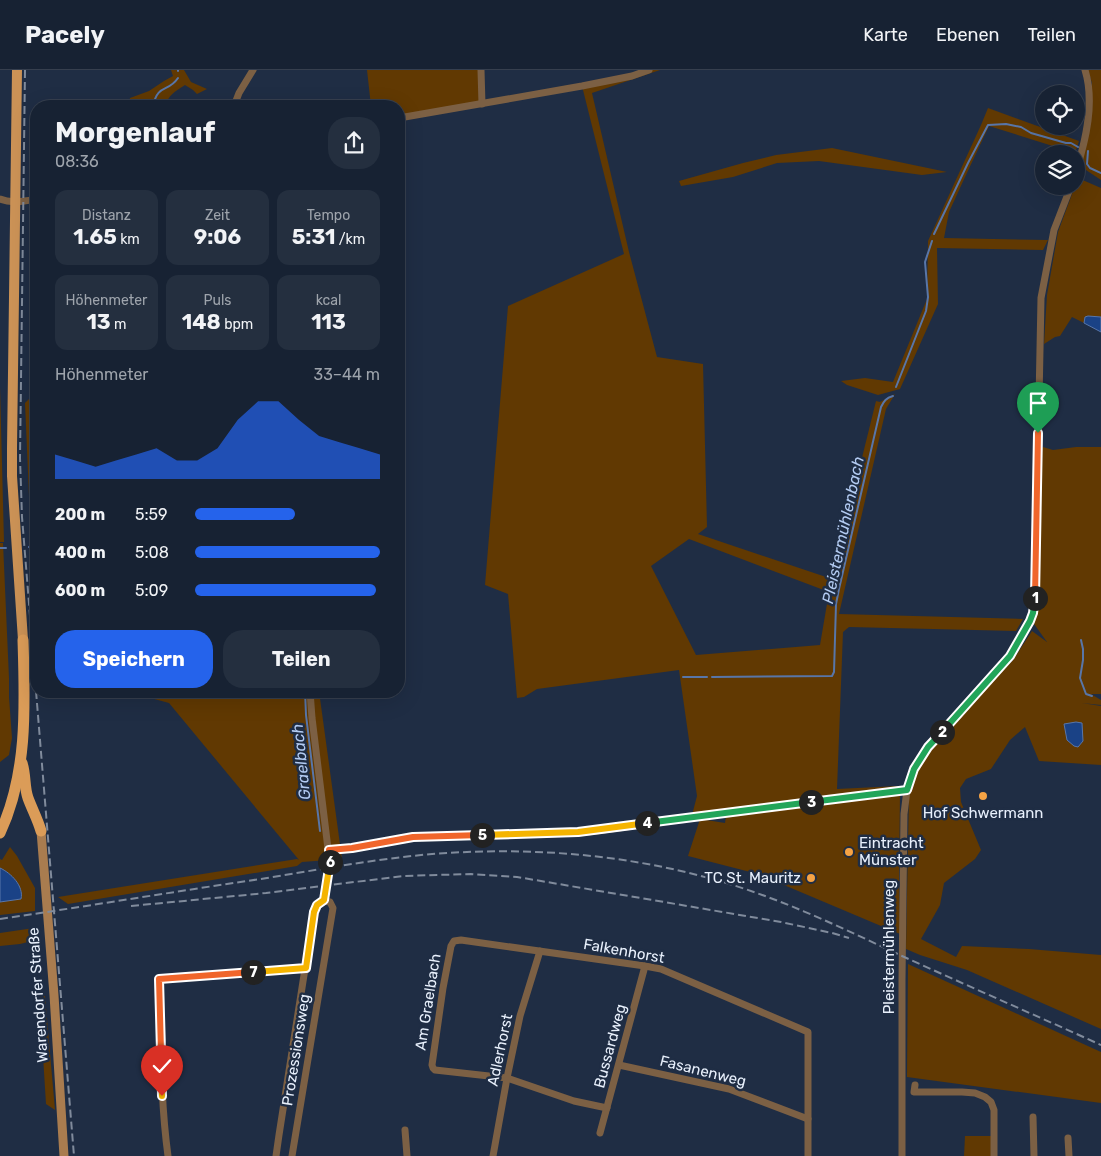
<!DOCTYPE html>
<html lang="de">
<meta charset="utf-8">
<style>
body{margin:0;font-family:Rubik,sans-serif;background:#242f3f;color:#f1f3f6;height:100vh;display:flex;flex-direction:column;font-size:19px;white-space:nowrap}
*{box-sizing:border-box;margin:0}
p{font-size:16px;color:#9ea4ac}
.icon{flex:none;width:28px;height:28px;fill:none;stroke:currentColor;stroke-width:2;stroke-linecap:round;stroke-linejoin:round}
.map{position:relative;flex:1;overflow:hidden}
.sheet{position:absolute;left:30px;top:30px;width:375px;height:598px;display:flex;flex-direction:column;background:#172233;border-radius:20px;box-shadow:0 5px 20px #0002,0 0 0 1px #363f4e}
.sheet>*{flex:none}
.controls{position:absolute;left:1035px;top:15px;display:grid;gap:10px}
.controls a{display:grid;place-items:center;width:50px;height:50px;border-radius:50%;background:#172233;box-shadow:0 5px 20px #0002,0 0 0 1px #363f4e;font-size:25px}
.pin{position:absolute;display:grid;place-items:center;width:42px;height:42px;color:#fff;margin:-51px -21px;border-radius:50% 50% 50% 0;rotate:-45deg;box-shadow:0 0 5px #0007}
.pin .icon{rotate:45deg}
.km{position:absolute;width:25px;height:25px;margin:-12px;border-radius:50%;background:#222;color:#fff;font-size:14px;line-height:25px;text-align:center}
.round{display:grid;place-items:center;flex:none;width:52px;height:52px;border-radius:20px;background:#242f3f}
.summary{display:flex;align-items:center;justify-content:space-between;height:85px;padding:0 25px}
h1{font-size:28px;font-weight:700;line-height:38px}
.metrics{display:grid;grid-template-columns:repeat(3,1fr);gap:8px;height:85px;padding:5px 25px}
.metrics div{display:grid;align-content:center;border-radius:12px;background:#242f3f;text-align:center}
.metrics b{font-size:21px;font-weight:700}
.metrics small{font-size:14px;font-weight:400}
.metrics p{font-size:14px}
.chart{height:140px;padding:10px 25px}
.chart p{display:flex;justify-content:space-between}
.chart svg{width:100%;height:90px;margin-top:5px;fill:#2563eb;opacity:.7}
.primary-button{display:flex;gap:10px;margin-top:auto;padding:10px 25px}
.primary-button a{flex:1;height:58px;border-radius:20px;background:#2563eb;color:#fff;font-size:20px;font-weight:700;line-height:58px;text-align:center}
.primary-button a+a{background:#242f3f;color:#f1f3f6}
ul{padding:0 25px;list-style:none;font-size:16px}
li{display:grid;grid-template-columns:80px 60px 1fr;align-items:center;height:38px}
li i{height:12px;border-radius:6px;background:#2563eb}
header{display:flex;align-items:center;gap:30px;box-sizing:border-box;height:70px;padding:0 25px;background:#172233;border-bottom:1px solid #363f4e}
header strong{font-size:24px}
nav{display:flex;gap:28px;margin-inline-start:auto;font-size:18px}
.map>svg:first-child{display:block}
.green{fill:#613902;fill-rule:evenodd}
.water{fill:#1a4286;stroke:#5876a9}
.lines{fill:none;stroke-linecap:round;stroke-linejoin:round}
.stream{stroke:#5876a9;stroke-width:2}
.minor{stroke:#7c6044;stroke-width:7}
.secondary{stroke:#a97c4f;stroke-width:9}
.primary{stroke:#cb9256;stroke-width:10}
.trunk{stroke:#db9c58;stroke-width:11}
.rail{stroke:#808b9c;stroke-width:2;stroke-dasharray:8 4;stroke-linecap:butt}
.split-1-casing{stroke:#fff;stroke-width:10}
.split-2-casing{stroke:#fff;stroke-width:10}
.split-3-casing{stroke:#fff;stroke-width:10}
.split-4-casing{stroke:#fff;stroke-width:10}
.split-5-casing{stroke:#fff;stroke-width:10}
.split-6-casing{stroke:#fff;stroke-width:10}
.split-7-casing{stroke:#fff;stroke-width:10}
.split-8-casing{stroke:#fff;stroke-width:10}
.split-9-casing{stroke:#fff;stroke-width:10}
.split-1{stroke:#f0652b;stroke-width:6}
.split-2{stroke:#22a559;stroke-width:6}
.split-3{stroke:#22a559;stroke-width:6}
.split-4{stroke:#22a559;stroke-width:6}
.split-5{stroke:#f5b400;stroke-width:6}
.split-6{stroke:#f0652b;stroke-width:6}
.split-7{stroke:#f5b400;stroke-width:6}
.split-8{stroke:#f0652b;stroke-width:6}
.split-9{stroke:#f5b400;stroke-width:6}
.poi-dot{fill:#f5a345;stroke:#1f2d44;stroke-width:2}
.labels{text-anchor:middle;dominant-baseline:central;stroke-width:5;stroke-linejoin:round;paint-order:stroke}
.poi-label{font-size:15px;fill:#e8f0fc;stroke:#1f2d44}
.street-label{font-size:15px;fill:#e8f0fc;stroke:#1f2d44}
.water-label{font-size:16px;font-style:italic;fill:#b3cbf2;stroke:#1f2d44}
</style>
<header>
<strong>Pacely</strong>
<nav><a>Karte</a><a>Ebenen</a><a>Teilen</a></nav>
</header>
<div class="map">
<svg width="1101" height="1086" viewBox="0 0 1101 1086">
<rect width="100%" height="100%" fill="#1f2d44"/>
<g class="green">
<path d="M171 0H184L191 12 207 19 197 24 193 20 185 15C174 22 169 25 165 36H128L130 28 149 21 164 11 173 6Z"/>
<path d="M367 0H481L482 34 399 48V36H371Z"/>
<path d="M649 0H660L592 23 629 182 657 287 703 294 707 457 698 464 832 509 876 331 880 332 895 324 886 339 839 544 1023 549 1016 561 849 557 843 562 837 719 898 716 899 720 692 745 697 726 679 600 537 619 524 627 517 628 508 524 485 515 508 236 624 184 582 16ZM689 469 829 522 820 575 696 585 651 496Z"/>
<path d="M1088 0H1101V110L1086 100 1082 89 1091 44 1092 13Z"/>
<path d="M988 38 1079 71 1075 83 989 56 965 107 949 142 944 168 1048 170 1043 180 937 178 938 234 900 319 878 325 847 315 841 311 865 308 893 312 927 229 928 171 981 55Z"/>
<path d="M832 78 947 102 922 105 819 91 777 93 733 107 681 116 679 111 743 93 776 85Z"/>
<path d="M1078 108 1101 118V247L1095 246 1084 249V253L1072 247 1060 266 1055 267 1044 274 1047 225 1058 162 1075 116H1076Z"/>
<path d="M0 316 4 472H0Z"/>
<path d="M36 322V533L30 449 25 333Z"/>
<path d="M1043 377 1053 380 1076 377H1101V624H1091L1101 630V635L1082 633 1101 636V695L1039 691 1025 657 1010 670 991 699 966 709 960 718 961 732 981 780 975 789 944 813 940 835 921 869 956 887 962 876 1029 879 1101 885V959L967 900 920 885 906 879 909 721 915 701 927 681 1013 590 1032 561 1047 572 1034 554 1038 527 1041 379Z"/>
<path d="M0 473H3L9 608V627L12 668 9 685 0 692Z"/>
<path d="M125 621H319L342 789 302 792 297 796 68 834 58 827 297 789 299 790 169 633Z"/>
<path d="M900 723 899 813 900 864 758 804 688 786 700 749 725 753 726 746Z"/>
<path d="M10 777 17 786 35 818V841L0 845V789L2 790Z"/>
<path d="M34 858 37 863 36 870 20 874 0 876V863Z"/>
<path d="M908 894 1101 982V1033L907 1007Z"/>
<path d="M39 922 45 926 55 1040 46 1034Z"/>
<path d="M965 1066H991V1086H964Z"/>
</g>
<g class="water">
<path d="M1088 246 1101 247V262L1084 253 1085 247Z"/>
<path d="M1076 652 1082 653 1083 671 1078 677 1074 676 1067 670 1064 654Z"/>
<path d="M0 798C11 803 24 816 21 829L0 832Z"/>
</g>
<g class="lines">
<g class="stream">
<path d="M178 0V1"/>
<path d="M153 36C158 13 168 23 178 8"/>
<path d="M1088 81 1087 94 1090 98 1101 103"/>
<path d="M934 164 968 93 988 55 1006 54 1021 57 1031 63 1066 73H1071L1078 77"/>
<path d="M896 317 926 241 928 227 925 192 932 171"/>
<path d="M29 477 36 474"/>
<path d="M0 478H6"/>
<path d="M1081 570 1083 579V590L1080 608 1086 624 1092 626"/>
<path d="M683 607H707"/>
<path d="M712 607 832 606 834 602 836 534 839 519 881 337C884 331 886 328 893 326"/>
<path d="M305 621 306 645 320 761"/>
</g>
<g class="minor">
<path d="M481 0 482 34"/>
<path d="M234 36 239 23 253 0"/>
<path d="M399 48 582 16 632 6 649 0"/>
<path d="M1076 101C1086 70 1095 32 1085 0"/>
<path d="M0 129C11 134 25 131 36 129"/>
<path d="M310 621 312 648 330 795 324 831"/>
<path d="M329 780 352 778 413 767 578 763 596 761 749 740 907 720"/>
<path d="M619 995 729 1019 808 1049"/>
<path d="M915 1015 914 1022H962L975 1023 985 1027 991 1032 994 1040V1086"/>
<path d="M607 1038 574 1031 507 1008 435 1000 433 998 432 995 443 918 451 876 454 871 461 870 645 896 661 899 808 962V1086"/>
<path d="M1033 1047 1034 1086"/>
<path d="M405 1060 407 1086"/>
<path d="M600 1063 645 896"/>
<path d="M1068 1068 1069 1086"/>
<path d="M168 1086C160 1027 161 968 159 909L306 898"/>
<path d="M276 1086 279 1065 314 841 317 835 324 831"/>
<path d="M292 1086 333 838 330 832 324 831"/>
<path d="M493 1086 507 1008 520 946 540 881"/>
<path d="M902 1086V910L904 744 907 720 914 699 928 677 1011 586 1031 551 1033 543 1035 532 1036 484 1041 228 1054 160 1071 116"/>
</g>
<path class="secondary" d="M41 761 54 925 64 1086"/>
<path class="primary" d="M17 0 12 378V406L23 570"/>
<g class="trunk">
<path d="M22 693C26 705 24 717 28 728 32 739 38 750 41 761"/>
<path d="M0 763C28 703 25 635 23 570"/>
</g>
<g class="rail">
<path d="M25 0 20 388 22 447 36 620"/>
<path d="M36 621 74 1086"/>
<path d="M131 836 266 823 403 806 471 804 517 807 541 811 781 852 832 863 849 868"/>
<path d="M0 849C89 836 178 821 267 808 322 799 376 789 432 784 523 777 616 783 705 807 774 825 838 856 902 886 968 916 1035 945 1101 975"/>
</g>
</g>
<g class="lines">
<g class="split-1-casing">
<path id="split-1" d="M1035 528 1038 363"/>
</g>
<g class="split-2-casing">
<path id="split-2" d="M942 662 1010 586 1030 551 1033 543 1035 528"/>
</g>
<g class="split-3-casing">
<path id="split-3" d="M811 732 907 720 914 699 928 677 942 662"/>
</g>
<g class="split-4-casing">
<path id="split-4" d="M647 753 811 732"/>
</g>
<g class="split-5-casing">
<path id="split-5" d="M482 765 578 762 647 753"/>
</g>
<g class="split-6-casing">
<path id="split-6" d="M330 792 329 780 352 778 413 767 482 765"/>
</g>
<g class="split-7-casing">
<path id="split-7" d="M253 902 306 898 314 842 317 835 324 830 330 792"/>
</g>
<g class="split-8-casing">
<path id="split-8" d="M161 981 159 909 253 902"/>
</g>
<g class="split-9-casing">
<path id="split-9" d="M161 981 162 1026"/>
</g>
<use href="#split-1" class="split-1"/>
<use href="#split-2" class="split-2"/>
<use href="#split-3" class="split-3"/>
<use href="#split-4" class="split-4"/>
<use href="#split-5" class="split-5"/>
<use href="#split-6" class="split-6"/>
<use href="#split-7" class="split-7"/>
<use href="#split-8" class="split-8"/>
<use href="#split-9" class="split-9"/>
</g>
<g class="poi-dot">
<circle cx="983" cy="726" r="5"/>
<circle cx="849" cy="782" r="5"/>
<circle cx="811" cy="808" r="5"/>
</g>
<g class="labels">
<g class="poi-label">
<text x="983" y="743">Hof Schwermann</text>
<text x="859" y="773" text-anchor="start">Eintracht<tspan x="859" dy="17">Münster</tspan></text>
<text x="801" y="808" text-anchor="end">TC St. Mauritz</text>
</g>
<g class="street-label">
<text transform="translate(889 877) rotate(-90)">Pleistermühlenweg</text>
<text transform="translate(624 881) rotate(10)">Falkenhorst</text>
<text transform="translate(38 925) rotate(-94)">Warendorfer Straße</text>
<text transform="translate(428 932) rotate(-81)">Am Graelbach</text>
<text transform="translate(610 976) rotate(-75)">Bussardweg</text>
<text transform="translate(296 980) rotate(-81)">Prozessionsweg</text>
<text transform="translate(500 980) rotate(-78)">Adlerhorst</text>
<text transform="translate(703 1001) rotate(14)">Fasanenweg</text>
</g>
<g class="water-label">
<text transform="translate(843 460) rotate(-78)">Pleistermühlenbach</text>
<text transform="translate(301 692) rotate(-96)">Graelbach</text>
</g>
</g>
</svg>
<div class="controls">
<a><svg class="icon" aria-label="locate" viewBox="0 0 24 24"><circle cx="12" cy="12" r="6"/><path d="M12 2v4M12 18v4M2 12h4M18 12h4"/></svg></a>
<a><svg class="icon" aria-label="layers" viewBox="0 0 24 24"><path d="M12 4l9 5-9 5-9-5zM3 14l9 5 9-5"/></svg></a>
</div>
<div class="pin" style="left:1038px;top:363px;background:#1e9e55"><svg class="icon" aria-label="arrive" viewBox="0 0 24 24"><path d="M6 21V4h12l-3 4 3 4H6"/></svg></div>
<div class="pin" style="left:162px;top:1026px;background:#d93025"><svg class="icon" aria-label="check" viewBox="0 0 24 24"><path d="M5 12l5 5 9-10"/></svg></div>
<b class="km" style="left:1035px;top:528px">1</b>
<b class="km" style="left:942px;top:662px">2</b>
<b class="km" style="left:811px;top:732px">3</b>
<b class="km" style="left:647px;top:753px">4</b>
<b class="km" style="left:482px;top:765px">5</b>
<b class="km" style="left:330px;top:792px">6</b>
<b class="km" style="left:253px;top:902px">7</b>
<section class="sheet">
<div class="summary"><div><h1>Morgenlauf</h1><p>08:36</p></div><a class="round"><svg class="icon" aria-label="share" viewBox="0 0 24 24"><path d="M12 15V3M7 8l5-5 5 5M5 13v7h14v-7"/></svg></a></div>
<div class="metrics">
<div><p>Distanz</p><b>1.65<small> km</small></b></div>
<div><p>Zeit</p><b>9:06</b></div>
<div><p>Tempo</p><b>5:31<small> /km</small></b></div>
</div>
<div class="metrics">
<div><p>Höhenmeter</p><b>13<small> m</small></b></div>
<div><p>Puls</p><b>148<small> bpm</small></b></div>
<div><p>kcal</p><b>113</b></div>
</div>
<div class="chart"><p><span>Höhenmeter</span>33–44 m</p>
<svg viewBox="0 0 160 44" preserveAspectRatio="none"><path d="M0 44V32L10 35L20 38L30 35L40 32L50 29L60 35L70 35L80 29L90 15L100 6L110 6L120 15L130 23L140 26L150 29L160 32V44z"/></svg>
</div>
<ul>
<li><b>200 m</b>5:59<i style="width:54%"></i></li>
<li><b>400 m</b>5:08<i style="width:100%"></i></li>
<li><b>600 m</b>5:09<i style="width:98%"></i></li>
</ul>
<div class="primary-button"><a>Speichern</a><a>Teilen</a></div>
</section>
</div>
